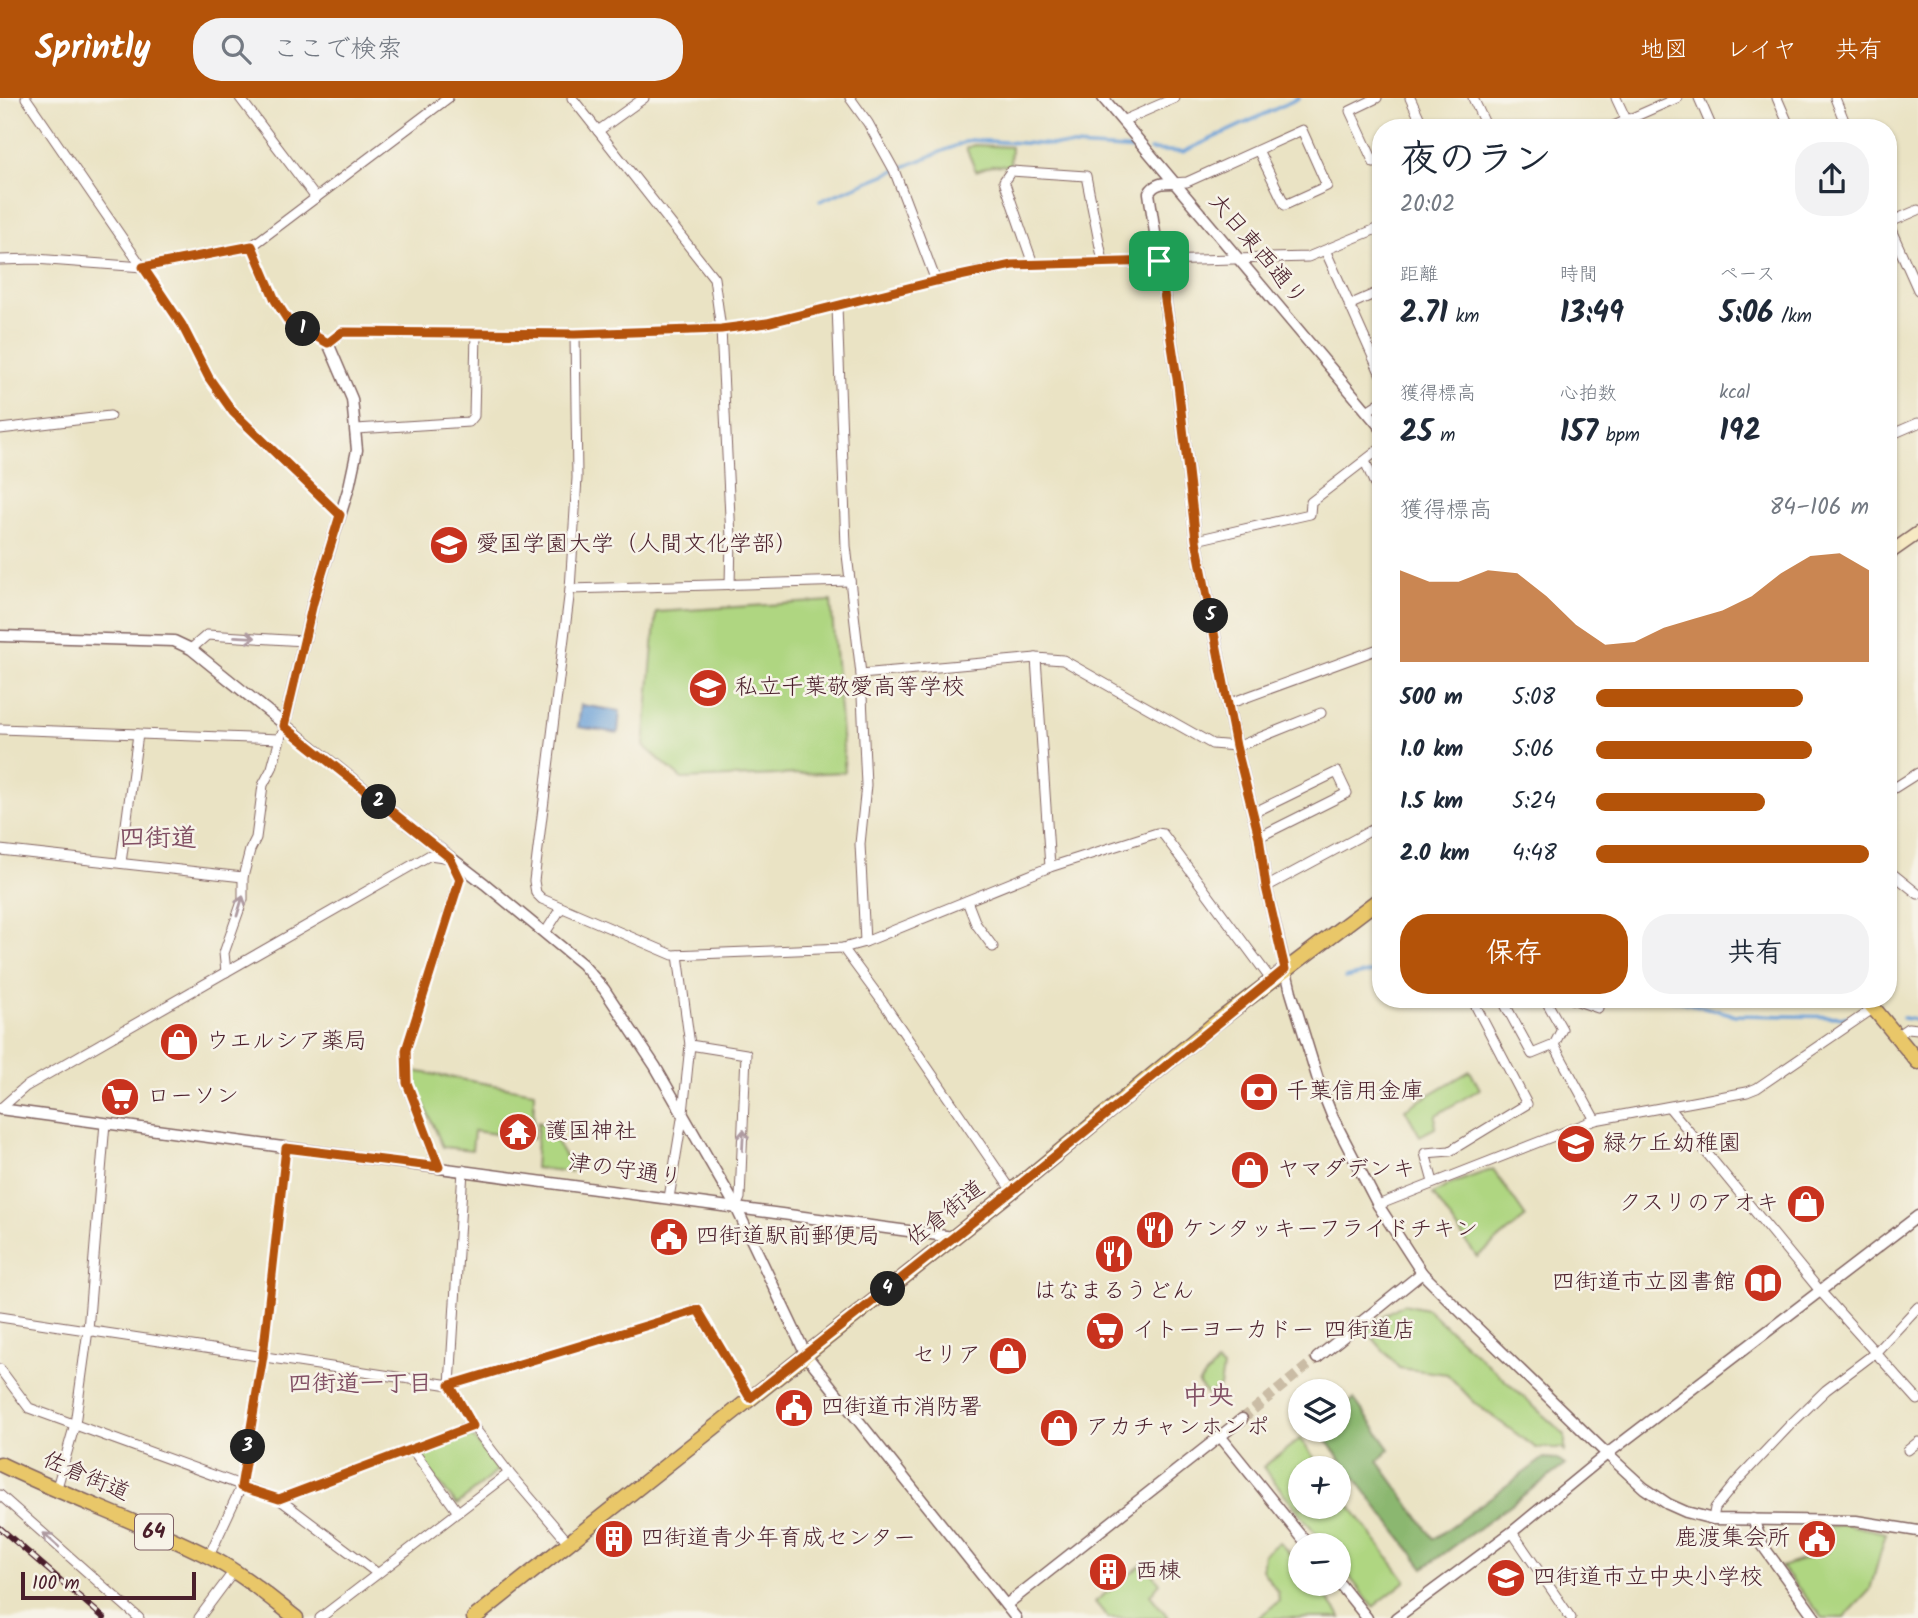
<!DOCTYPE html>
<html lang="ja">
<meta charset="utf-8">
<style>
body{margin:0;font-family:Kalam,"Klee One",sans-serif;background:#f2f2f3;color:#1f2937;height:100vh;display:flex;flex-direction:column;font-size:26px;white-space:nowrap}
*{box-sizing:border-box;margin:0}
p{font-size:23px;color:#747a83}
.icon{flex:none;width:38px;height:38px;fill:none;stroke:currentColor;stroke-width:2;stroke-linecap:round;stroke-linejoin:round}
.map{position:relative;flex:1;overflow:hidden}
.details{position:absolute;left:1372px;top:21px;width:525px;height:889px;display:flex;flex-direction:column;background:#fff;border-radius:28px;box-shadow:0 2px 5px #0004}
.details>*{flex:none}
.controls{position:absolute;left:1288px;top:1281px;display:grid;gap:14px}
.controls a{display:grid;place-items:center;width:63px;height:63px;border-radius:50%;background:#fff;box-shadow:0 2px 5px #0004;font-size:35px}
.scale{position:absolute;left:21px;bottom:18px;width:175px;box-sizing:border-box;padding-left:7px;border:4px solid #4a1f2b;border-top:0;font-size:19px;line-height:24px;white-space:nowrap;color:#4a1f2b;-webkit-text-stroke:5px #f7f3e8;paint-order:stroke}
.pin{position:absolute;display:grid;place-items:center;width:60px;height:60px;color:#fff;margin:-30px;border-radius:14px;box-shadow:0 4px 10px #0006}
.km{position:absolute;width:35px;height:35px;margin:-18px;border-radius:50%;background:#222;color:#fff;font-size:19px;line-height:35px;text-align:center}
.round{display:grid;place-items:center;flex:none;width:74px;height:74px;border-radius:28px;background:#f2f2f3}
.overview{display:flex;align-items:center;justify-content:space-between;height:119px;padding:0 28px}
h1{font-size:38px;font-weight:700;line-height:52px}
.figures{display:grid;grid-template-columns:repeat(3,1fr);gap:10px;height:119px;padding:7px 28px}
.figures div{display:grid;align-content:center}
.figures b{font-size:30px;font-weight:700}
.figures small{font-size:19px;font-weight:400}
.figures p{font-size:19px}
.chart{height:196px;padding:14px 28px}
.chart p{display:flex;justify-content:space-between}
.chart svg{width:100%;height:126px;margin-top:7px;fill:#b45309;opacity:.7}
.primary-button{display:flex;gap:14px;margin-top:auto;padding:14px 28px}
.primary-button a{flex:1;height:80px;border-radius:28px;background:#b45309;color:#fff;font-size:28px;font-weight:700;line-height:80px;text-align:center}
.primary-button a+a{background:#f2f2f3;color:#1f2937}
ul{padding:0 28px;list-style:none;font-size:23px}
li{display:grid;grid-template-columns:112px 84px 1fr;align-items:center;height:52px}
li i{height:18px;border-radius:9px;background:#b45309}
header{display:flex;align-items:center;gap:42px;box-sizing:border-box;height:98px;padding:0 35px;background:#b45309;color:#fff}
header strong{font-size:33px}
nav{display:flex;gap:38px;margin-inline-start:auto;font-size:24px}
.search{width:490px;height:63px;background:#f2f2f3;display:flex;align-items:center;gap:18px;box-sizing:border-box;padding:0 24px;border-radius:28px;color:#747a83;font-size:26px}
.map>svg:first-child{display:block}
.green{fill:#afd681;stroke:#7c7a56;stroke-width:2}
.forest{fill:#8bb76f;stroke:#6a6b4d;stroke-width:2}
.water{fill:#6aa0d7;stroke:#5a6081;stroke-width:2}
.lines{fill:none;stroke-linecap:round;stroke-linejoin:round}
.stream{stroke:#6aa0d7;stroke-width:3.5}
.tertiary-tunnel{stroke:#cabca5;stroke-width:10;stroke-dasharray:10 5;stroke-linecap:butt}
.minor-casing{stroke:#826461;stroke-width:11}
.tertiary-casing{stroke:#826461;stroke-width:13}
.secondary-casing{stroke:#826461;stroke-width:15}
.primary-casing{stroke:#826461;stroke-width:17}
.minor{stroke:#fff;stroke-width:9}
.tertiary{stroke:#fff;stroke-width:10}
.secondary{stroke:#f6e9c3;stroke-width:12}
.primary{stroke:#e9c769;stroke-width:14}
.rail-casing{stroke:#4a1f2b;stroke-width:6}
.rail{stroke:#f7f3e8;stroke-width:3.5;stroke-dasharray:10;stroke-linecap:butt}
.oneway{stroke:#ae9aa0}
.route-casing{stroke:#fff;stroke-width:14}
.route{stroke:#b45309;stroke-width:9}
.labels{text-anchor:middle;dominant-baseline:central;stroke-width:5;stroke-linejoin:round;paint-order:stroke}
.shield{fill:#f7f3e8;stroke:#7e5f64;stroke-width:2}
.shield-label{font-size:21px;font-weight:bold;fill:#4a1f2b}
.street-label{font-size:23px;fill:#4a1f2b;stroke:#f7f3e8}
.poi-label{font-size:23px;fill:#4a1f2b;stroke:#f7f3e8;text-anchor:start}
.neighbourhood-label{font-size:24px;font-weight:bold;fill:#825064;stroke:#f7f3e8}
.quarter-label{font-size:26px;font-weight:bold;fill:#825064;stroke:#f7f3e8}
</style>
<header>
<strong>Sprintly</strong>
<div class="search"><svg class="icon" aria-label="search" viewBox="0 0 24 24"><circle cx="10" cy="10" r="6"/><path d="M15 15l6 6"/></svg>ここで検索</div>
<nav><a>地図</a><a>レイヤ</a><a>共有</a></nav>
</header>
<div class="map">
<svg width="1918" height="1520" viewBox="0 0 1918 1520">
<rect width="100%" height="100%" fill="#f7f3e8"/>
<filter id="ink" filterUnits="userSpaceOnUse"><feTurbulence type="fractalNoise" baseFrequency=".0143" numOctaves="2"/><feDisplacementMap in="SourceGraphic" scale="14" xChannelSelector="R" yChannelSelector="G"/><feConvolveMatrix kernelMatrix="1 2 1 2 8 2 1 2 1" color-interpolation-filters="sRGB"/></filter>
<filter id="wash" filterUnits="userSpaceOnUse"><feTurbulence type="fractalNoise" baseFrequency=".00686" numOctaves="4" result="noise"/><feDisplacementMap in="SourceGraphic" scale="28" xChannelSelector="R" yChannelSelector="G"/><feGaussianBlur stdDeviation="1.57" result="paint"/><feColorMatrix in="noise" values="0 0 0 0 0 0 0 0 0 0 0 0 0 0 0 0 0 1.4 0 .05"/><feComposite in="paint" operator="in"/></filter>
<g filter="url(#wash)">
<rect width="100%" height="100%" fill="#eae3c4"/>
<g class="green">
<path d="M974 47 1011 49 1010 68 993 67 976 73 966 50Z"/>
<path d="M831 503 845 674 682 681 644 648 656 514Z"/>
<path d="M414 973 534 994 533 1041 474 1033 472 1052 443 1049 415 986Z"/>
<path d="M1470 973 1480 991 1436 1017 1435 1030 1420 1038 1405 1011Z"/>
<path d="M538 1024 546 1027 571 1068V1074L535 1070Z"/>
<path d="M1493 1071 1526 1119 1477 1159 1433 1096 1451 1086Z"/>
<path d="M1403 1206 1427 1211 1565 1337V1353L1562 1350H1536L1476 1306 1447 1276 1399 1270 1364 1230Z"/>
<path d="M1217 1265 1223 1270 1220 1289 1208 1297 1198 1286Z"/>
<path d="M465 1339H473L498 1372 457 1407 416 1357Z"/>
<path d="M1300 1341 1322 1370H1300V1409H1339V1393L1406 1483 1373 1509 1339 1465V1447H1325L1263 1369Z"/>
<path d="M1844 1426 1886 1435 1870 1492 1844 1520H1823L1781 1469 1829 1453V1429Z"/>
<path d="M1279 1444 1300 1467V1486H1317L1341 1520H1258L1279 1503 1278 1494 1262 1472 1264 1456Z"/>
<path d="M1144 1465 1160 1485 1150 1497 1169 1520H1108L1095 1504Z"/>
</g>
<path class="forest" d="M1354 1301 1390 1351 1378 1363 1434 1441 1544 1360 1556 1361 1565 1367 1424 1470 1318 1332H1339V1313Z"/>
<path class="water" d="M581 607 620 613 618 635 578 629Z"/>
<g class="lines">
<g class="stream">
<path d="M1150 52 1183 54 1299 0"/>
<path d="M820 103 970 42 1142 52"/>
<path d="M1345 880 1381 872"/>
<path d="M1671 901 1735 917 1855 919"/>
<path d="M1903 920 1918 922"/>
</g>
</g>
</g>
<g filter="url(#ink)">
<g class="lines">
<path class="tertiary-tunnel" d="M1242 1321 1317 1260"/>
<g class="minor-casing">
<g id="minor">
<path d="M26 0 182 227 209 280 233 314 340 417"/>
<path d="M240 0 316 100"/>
<path d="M572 0 714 180 721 231 731 440 730 487"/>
<path d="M850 0 868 25 894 72 936 183"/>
<path d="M1377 0 1350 13 1374 65 1381 62"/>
<path d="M1410 0 1424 30"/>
<path d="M1473 0 1487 30"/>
<path d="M1616 0 1630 30"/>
<path d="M1699 0 1712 30"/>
<path d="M1777 0 1790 30"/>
<path d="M1835 0 1847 30"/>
<path d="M1122 23 1175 0"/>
<path d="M1609 30 1677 0"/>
<path d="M598 33 644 0"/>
<path d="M1173 85 1187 84 1302 32 1327 88 1285 107 1258 52"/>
<path d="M1888 125 1918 192"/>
<path d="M1888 125 1918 112"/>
<path d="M252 148 275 202 289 224 328 245 342 234 575 236 721 231 767 225 936 183 1012 167 1308 159 1381 129"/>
<path d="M1326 154 1381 277"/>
<path d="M0 162 35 161 143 169 252 148 448 0"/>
<path d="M1033 166 1004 83 1011 73 1086 78 1103 164"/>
<path d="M1349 207 1381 193"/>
<path d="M837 208 846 448 861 576 866 687 860 746 865 844"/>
<path d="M575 236 577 380 570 491 534 783 536 795 542 801 673 857 843 850 865 844 1050 769 1157 735 1163 736 1272 883"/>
<path d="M1367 313 1381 304"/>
<path d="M0 331 110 318"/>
<path d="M356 331 469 324 474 318 476 235"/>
<path d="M1888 338 1918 325"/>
<path d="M1365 363 1381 401"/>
<path d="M1196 442 1310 416 1311 404 1381 350"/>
<path d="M570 491 850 483"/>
<path d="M191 551 207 537 304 543"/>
<path d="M1036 560 1063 562 1212 646 1236 648 1244 646 1321 615"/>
<path d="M861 576 1036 560 1050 769"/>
<path d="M1228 606 1381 550"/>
<path d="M0 631 280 641"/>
<path d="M1888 694 1918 675"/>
<path d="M1253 715 1337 674 1347 695 1259 739"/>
<path d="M0 752 243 779"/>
<path d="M121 765 138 636"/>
<path d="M1888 772 1918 796"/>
<path d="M1266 789 1381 727"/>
<path d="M967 803 976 826 993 849"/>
<path d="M545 835 561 810"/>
<path d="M843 850 882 903 1012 1093"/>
<path d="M226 874 224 855 243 801V779L250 752 256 740 263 687 272 670 281 637"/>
<path d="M1502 901 1532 956 1554 947 1562 931 1545 901"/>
<path d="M1572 901 1598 910"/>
<path d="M1896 938 1908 930 1918 931"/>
<path d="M690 947 746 956 740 1100 736 1109"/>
<path d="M1554 947 1595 1022"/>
<path d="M1669 1009 1821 1194 1918 1302"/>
<path d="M0 1011 25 989 430 757 450 760 460 781 406 952V985L439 1069"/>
<path d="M463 1072 450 1287 473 1328 509 1375 568 1444"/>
<path d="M1433 1084 1425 1055 1450 1053 1527 1006 1472 901"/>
<path d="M669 1100 683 1015 690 947 678 857"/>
<path d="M1378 1107 1595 1022 1747 994 1757 990 1874 910"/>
<path d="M0 1219 450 1287 697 1212 750 1300"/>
<path d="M0 1271 29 1310 279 1401 377 1475"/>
<path d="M412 1351 458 1414"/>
<path d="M1908 1352 1918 1344"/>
<path d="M56 1393 75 1326 88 1232 105 1025"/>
<path d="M0 1397 139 1520"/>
<path d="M279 1401 473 1328"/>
<path d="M1713 1421 1715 1410 1737 1383 1792 1325 1826 1292 1875 1255 1918 1209"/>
<path d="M1512 1434 1571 1520"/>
<path d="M209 1458 241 1389 263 1258 286 1050"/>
<path d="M199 1520 234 1473"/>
<path d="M320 1520 509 1375"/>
</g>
</g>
<g class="tertiary-casing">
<g id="tertiary">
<path d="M1103 0 1381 330"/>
<path d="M1173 85C1163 85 1155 85 1149 95L1178 287 1196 442 1236 648 1259 739 1266 789 1291 894 1319 985 1333 1020 1378 1107 1422 1175 1470 1223 1607 1356 1644 1390 1668 1406 1686 1414 1713 1421 1856 1423 1918 1433"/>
<path d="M0 538 174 543 191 551 416 733 485 786 582 866 604 891 655 968 736 1109 806 1257 1016 1520"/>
<path d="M284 628 313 505 349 389 357 352 352 301 328 245"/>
<path d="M0 1011 953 1139"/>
<path d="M1317 1260 1422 1175"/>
<path d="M1220 1338 1308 1447"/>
<path d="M1753 1421 1763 1448 1815 1520"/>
<path d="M1339 1485 1367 1520"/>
<path d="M1006 1507 1242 1321"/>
<path d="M1396 1520 1512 1434 1607 1356 1918 1118"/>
</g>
</g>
<g class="secondary-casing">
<path id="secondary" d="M1888 456 1918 435"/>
</g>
<g class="primary-casing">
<g id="primary">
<path d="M1866 901 1918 964"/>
<path d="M0 1366C68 1399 140 1424 208 1458 240 1474 268 1498 296 1520"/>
<path d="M474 1520 1012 1093 1213 927 1381 800"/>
</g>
</g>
<use href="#minor" class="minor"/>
<use href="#tertiary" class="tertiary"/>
<use href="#secondary" class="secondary"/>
<use href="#primary" class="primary"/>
<g class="rail-casing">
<path id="rail" d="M0 1430 104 1520"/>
</g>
<use href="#rail" class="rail"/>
</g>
<defs><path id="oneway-shaft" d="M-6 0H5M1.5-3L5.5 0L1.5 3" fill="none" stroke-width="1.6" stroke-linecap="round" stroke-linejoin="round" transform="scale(1.75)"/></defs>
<g class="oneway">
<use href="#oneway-shaft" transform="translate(245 539) rotate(3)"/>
<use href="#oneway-shaft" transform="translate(240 808) rotate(-73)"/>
<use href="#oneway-shaft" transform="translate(743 1042) rotate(-87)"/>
<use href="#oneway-shaft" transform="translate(51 1442) rotate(-138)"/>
</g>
</g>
<g class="lines" filter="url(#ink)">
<g class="route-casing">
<path id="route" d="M252 148 275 202 289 224 328 245 342 234 575 236 721 231 767 225 936 183 1012 167 1159 163 1178 287 1196 442 1236 648 1259 739 1266 789 1285 871 1012 1093 750 1300 698 1212 450 1287 473 1328 279 1401 241 1389 263 1258 286 1050 439 1069 407 985 406 952 460 781 450 760 284 628 313 505 340 417 233 314 209 280 182 227 143 169Z"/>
</g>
<use href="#route" class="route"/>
</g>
<defs>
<g id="university-disc" transform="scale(2.0125)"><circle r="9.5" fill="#c8321e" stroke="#f7f3e8"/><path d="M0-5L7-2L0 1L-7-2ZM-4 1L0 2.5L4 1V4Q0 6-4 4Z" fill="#fff"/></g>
<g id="school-disc" transform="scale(2.0125)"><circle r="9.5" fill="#c8321e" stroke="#f7f3e8"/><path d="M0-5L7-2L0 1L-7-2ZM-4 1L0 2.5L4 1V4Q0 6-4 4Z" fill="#fff"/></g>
<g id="shop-disc" transform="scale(2.0125)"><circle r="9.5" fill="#c8321e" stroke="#f7f3e8"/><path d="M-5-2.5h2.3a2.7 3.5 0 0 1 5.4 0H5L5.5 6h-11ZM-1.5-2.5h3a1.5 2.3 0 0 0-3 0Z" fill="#fff"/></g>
<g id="bank-disc" transform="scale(2.0125)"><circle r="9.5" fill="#c8321e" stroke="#f7f3e8"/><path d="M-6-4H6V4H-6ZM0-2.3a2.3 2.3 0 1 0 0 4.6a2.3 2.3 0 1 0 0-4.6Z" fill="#fff"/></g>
<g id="supermarket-disc" transform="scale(2.0125)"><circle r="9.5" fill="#c8321e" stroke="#f7f3e8"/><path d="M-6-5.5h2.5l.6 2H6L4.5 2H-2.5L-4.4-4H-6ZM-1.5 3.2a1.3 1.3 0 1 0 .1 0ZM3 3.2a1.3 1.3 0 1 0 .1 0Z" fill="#fff"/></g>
<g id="temple-disc" transform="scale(2.0125)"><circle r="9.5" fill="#c8321e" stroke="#f7f3e8"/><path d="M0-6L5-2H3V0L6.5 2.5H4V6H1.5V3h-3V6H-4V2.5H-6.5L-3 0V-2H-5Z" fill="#fff"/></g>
<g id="restaurant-disc" transform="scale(2.0125)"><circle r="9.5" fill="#c8321e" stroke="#f7f3e8"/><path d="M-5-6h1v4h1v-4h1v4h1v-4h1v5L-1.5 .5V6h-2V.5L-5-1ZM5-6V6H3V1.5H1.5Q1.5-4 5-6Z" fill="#fff"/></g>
<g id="civic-disc" transform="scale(2.0125)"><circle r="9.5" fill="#c8321e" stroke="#f7f3e8"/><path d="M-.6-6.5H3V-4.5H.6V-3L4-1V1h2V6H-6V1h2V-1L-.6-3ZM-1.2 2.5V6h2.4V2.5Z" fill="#fff"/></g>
<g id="library-disc" transform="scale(2.0125)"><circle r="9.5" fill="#c8321e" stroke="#f7f3e8"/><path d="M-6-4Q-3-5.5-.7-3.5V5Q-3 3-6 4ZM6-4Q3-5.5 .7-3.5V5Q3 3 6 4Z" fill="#fff"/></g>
<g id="building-disc" transform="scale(2.0125)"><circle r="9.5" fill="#c8321e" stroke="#f7f3e8"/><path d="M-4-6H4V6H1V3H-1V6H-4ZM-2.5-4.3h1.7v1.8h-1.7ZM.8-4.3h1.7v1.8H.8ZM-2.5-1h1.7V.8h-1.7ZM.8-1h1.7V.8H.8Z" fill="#fff"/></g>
</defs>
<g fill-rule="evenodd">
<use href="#university-disc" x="449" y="447"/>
<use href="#school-disc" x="708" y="590"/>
<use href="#shop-disc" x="179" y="944"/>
<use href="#bank-disc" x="1259" y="994"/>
<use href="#supermarket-disc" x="120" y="999"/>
<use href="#temple-disc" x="518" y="1034"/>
<use href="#school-disc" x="1576" y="1046"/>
<use href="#shop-disc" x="1250" y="1072"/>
<use href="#shop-disc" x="1806" y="1106"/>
<use href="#restaurant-disc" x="1155" y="1132"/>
<use href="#civic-disc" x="669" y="1139"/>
<use href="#restaurant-disc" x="1114" y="1156"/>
<use href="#library-disc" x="1763" y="1185"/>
<use href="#supermarket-disc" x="1105" y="1233"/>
<use href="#shop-disc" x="1008" y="1258"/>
<use href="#civic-disc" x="794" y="1310"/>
<use href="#shop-disc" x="1059" y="1330"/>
<use href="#building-disc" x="614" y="1441"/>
<use href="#civic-disc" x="1817" y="1441"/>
<use href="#building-disc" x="1108" y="1474"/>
<use href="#school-disc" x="1506" y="1480"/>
</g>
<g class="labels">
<rect class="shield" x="135" y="1416.5" width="38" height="35" rx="5"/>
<g class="shield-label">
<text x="154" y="1434">64</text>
</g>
<g class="street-label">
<text transform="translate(1257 152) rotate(50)">大日東西通り</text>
<text transform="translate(625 1073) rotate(8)">津の守通り</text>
<text transform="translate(946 1116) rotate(-38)">佐倉街道</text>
<text transform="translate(86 1379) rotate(23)">佐倉街道</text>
</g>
<g class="poi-label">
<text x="476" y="447">愛国学園大学（人間文化学部）</text>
<text x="735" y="590">私立千葉敬愛高等学校</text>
<text x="206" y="944">ウエルシア薬局</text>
<text x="1286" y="994">千葉信用金庫</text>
<text x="147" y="999">ローソン</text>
<text x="545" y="1034">護国神社</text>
<text x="1603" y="1046">緑ケ丘幼稚園</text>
<text x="1277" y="1072">ヤマダデンキ</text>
<text x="1779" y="1106" text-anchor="end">クスリのアオキ</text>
<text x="1182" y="1132">ケンタッキーフライドチキン</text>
<text x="696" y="1139">四街道駅前郵便局</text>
<text x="1736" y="1185" text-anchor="end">四街道市立図書館</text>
<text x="1114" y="1194" text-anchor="middle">はなまるうどん</text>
<text x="1132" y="1233">イトーヨーカドー 四街道店</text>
<text x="981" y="1258" text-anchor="end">セリア</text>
<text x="821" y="1310">四街道市消防署</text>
<text x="1086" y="1330">アカチャンホンポ</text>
<text x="641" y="1441">四街道青少年育成センター</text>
<text x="1790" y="1441" text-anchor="end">鹿渡集会所</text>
<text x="1135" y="1474">西棟</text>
<text x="1533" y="1480">四街道市立中央小学校</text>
</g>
<g class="neighbourhood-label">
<text x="360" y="1286">四街道一丁目</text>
</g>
<g class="quarter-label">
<text x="158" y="741">四街道</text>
<text x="1208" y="1299">中央</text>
</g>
</g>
</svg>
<div class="controls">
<a><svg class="icon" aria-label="layers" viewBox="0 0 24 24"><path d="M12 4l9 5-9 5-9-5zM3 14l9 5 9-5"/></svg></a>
<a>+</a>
<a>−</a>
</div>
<div class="scale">100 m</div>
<div class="pin" style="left:1159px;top:163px;background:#1e9e55"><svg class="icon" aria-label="arrive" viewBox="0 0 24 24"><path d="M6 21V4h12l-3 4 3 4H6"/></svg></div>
<b class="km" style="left:303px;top:231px">1</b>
<b class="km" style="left:379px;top:704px">2</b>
<b class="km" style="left:248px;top:1349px">3</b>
<b class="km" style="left:888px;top:1191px">4</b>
<b class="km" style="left:1211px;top:518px">5</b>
<section class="details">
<div class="overview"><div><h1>夜のラン</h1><p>20:02</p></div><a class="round"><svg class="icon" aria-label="share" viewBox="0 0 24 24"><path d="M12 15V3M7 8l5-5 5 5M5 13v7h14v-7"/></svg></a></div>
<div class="figures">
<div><p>距離</p><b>2.71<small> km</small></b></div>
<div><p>時間</p><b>13:49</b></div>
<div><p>ペース</p><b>5:06<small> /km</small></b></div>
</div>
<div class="figures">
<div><p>獲得標高</p><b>25<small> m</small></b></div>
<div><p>心拍数</p><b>157<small> bpm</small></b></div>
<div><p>kcal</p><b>192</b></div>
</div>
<div class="chart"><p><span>獲得標高</span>84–106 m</p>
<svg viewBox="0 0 160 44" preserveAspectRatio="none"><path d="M0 44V12L10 16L20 16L30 12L40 13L50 21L60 31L70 38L80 37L90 32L100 29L110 26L120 21L130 13L140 7L150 6L160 12V44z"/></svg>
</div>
<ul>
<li><b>500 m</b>5:08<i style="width:76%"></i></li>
<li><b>1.0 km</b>5:06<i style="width:79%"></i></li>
<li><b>1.5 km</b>5:24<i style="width:62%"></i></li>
<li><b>2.0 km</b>4:48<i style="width:100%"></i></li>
</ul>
<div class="primary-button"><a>保存</a><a>共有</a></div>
</section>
</div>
